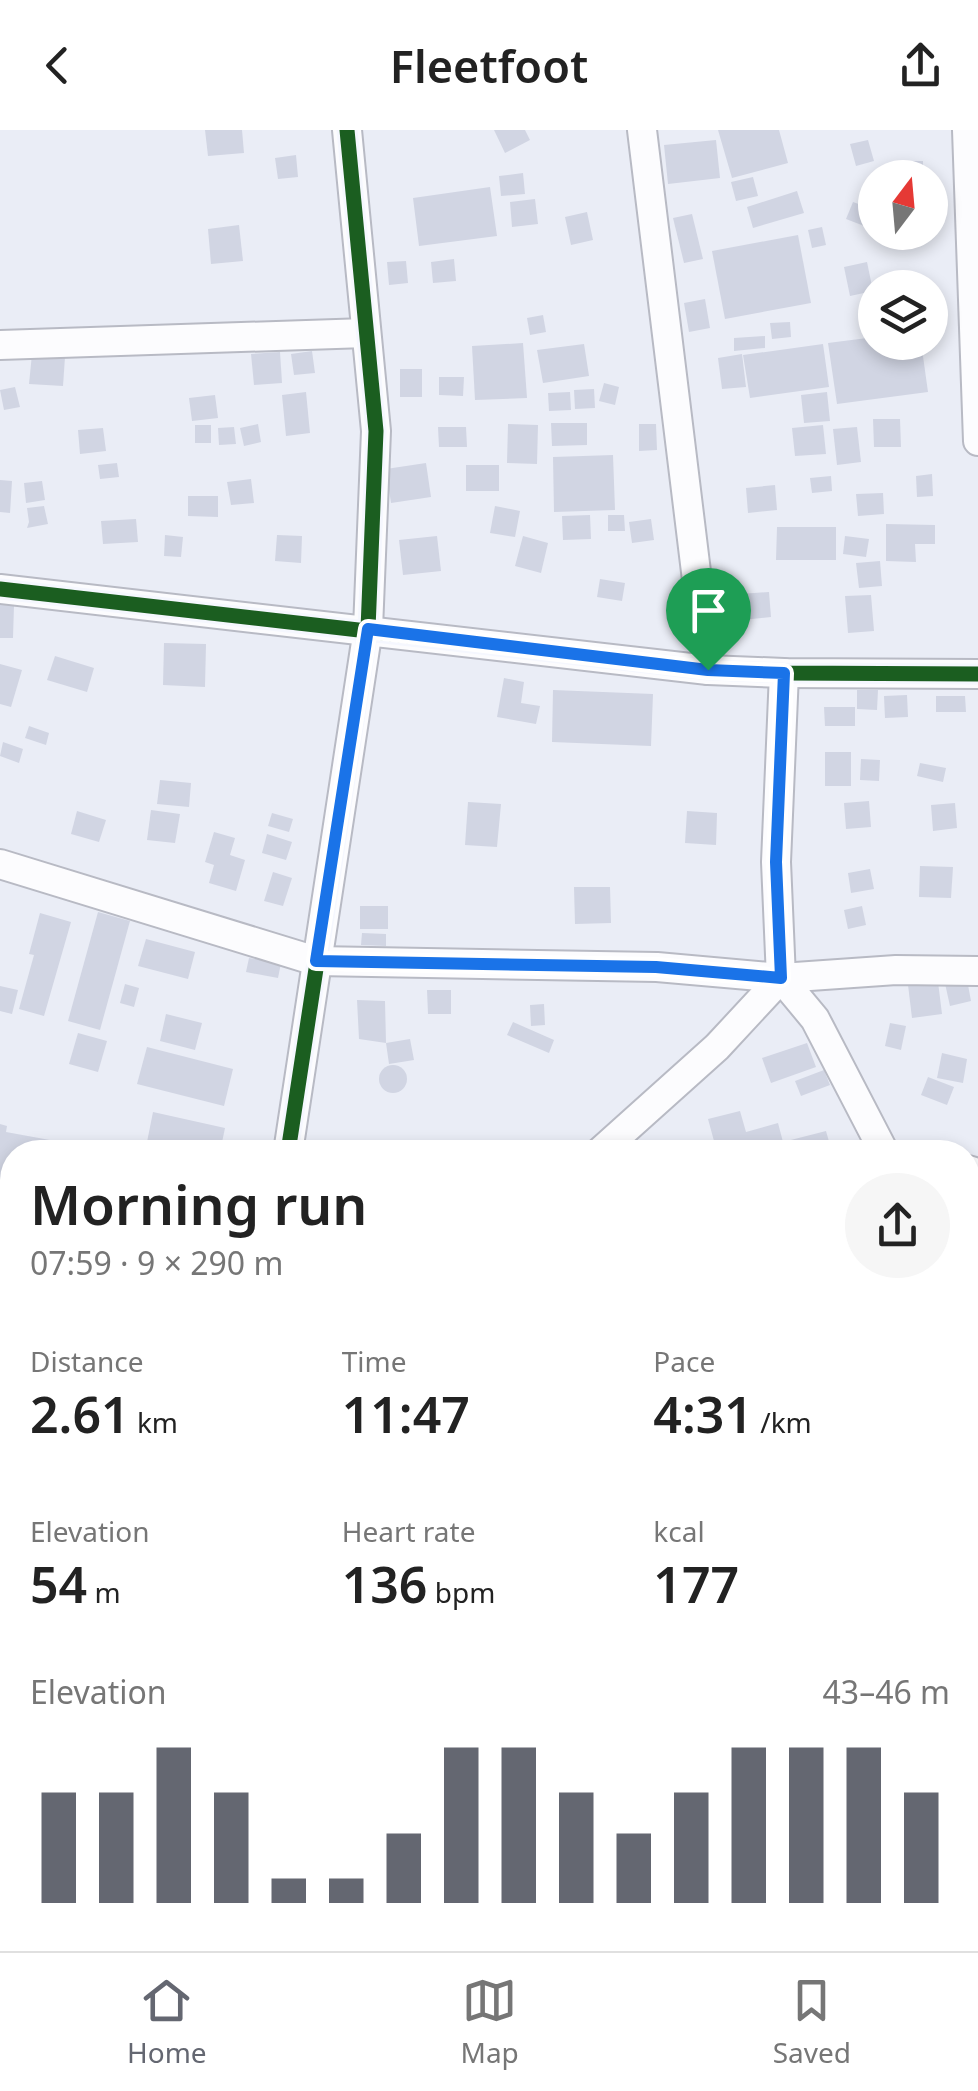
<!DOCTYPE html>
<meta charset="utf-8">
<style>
body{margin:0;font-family:"Noto Sans",sans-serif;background:#f6f6f6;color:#222;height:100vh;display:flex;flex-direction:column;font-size:38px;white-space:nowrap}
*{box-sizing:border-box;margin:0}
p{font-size:32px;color:#767676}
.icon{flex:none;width:55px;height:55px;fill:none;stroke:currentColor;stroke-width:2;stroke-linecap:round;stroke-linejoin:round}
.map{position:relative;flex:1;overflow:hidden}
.panel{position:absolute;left:0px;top:1010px;width:980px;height:812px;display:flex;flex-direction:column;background:#fff;border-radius:40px 40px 0 0;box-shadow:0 5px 15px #0003}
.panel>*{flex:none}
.needle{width:65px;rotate:16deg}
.fabs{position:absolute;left:858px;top:30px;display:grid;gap:20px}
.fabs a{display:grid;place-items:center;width:90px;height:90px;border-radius:50%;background:#fff;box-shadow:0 5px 15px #0003;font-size:50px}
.pin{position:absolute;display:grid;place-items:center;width:85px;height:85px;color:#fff;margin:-102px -42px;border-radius:50% 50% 50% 0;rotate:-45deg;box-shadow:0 0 10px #0007}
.pin .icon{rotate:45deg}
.round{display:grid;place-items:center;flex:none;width:105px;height:105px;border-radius:52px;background:#f6f6f6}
.summary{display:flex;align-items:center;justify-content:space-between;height:170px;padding:0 30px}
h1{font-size:55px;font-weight:600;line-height:75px}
.metrics{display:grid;grid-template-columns:repeat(3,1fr);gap:15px;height:170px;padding:10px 30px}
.metrics div{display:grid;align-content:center}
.metrics b{font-size:50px;font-weight:600}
.metrics small{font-size:28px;font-weight:400}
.metrics p{font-size:28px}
.chart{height:280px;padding:20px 30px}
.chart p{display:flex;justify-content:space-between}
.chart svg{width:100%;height:180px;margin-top:10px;stroke:#646771;stroke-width:6}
header{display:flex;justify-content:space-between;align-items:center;height:130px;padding:0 30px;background:#fff;font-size:45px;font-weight:600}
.tab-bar{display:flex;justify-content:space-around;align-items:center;height:140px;border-top:2px solid #e0e0e0;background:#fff;font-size:28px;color:#767676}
.tab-bar a{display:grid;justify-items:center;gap:5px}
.tab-bar .selected{color:#646771}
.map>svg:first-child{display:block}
.building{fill:#d1d5e3}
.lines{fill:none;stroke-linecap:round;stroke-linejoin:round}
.minor-casing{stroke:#b8bac4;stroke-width:32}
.minor{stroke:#fcfcfe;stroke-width:28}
.cycleway-casing{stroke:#f5f7fe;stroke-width:21}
.cycleway{stroke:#1b5e20;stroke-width:15}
.route-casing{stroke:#fff;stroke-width:20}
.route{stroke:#1a73e8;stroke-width:12}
</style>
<header><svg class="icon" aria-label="back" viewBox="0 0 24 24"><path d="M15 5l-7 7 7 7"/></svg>Fleetfoot<svg class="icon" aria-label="share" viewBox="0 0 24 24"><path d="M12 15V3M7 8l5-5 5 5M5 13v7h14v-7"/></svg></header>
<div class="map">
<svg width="978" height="1821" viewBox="0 0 978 1821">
<rect width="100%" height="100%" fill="#eaedf6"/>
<g class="building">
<path d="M205 0H242L244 23 208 26Z"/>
<path d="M494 0H525L530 10 505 23Z"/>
<path d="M718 0H779L788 33 732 48Z"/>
<path d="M716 10 720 48 668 54 664 15Z"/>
<path d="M868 10 874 31 856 36 850 14Z"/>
<path d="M296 25 298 47 278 49 275 28Z"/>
<rect x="903" y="31" width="20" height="17"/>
<path d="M523 43 525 64 501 66 499 46Z"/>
<path d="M753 47 758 66 736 71 731 52Z"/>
<path d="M490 57 497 106 419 116 413 68Z"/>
<path d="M797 61 804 83 753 98 747 77Z"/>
<path d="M535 69 538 94 512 97 510 72Z"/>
<path d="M853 72 875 80 872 99 846 89Z"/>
<path d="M587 82 593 110 571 115 565 87Z"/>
<path d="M692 84 703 129 684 133 673 88Z"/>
<path d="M239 95 243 131 211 134 208 99Z"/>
<path d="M822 97 826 115 812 118 808 100Z"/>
<path d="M798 105 811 173 725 189 712 121Z"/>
<path d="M454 129 456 151 433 153 431 132Z"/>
<path d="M406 131 408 153 389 155 387 132Z"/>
<path d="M867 132 873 161 850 166 844 137Z"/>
<path d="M705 169 710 198 689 202 684 173Z"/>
<path d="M543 185 546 202 530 205 527 188Z"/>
<path d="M790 192 791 207 772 209 770 193Z"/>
<path d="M765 206V218L734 221V208Z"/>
<path d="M875 207V212H921L928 262 837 274 828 213Z"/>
<path d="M523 213 527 268 475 270 472 216Z"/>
<path d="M584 214 589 246 543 253 537 220Z"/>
<path d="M823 214 829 257 750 268 743 225Z"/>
<path d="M312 221 315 243 294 245 291 224Z"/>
<path d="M280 222 282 253 254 255 251 224Z"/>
<path d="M32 224 65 227 63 256 29 254Z"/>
<path d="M742 224 746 257 722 259 718 228Z"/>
<rect x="400" y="239" width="22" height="28"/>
<path d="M439 247H464L463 266 439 265Z"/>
<path d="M604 253 619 257 615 275 599 271Z"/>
<path d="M15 257 20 277 4 280 0 260Z"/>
<path d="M594 259 595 278 575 279 574 260Z"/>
<path d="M306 262 310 303 286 306 282 265Z"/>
<path d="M570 262 571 280 549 281 548 263Z"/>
<path d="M827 262 830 291 804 293 801 265Z"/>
<path d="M215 265 218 288 192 291 189 268Z"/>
<path d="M873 289H900L901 317H874Z"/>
<path d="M551 293H587V315L552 316Z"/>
<path d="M258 294 261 312 244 316 240 298Z"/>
<path d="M508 294 538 295 537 334 507 333Z"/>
<path d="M639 294H656L657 320 639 321Z"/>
<rect x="195" y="295" width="16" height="18"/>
<path d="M823 295 826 324 795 326 792 298Z"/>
<path d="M234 297 236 314 219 315 218 298Z"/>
<path d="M438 297H466L467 317H439Z"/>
<path d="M857 297 861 332 837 335 833 299Z"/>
<path d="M103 298 106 321 80 324 78 300Z"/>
<path d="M613 325 615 380 554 382 553 327Z"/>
<path d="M117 333 119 347 100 349 98 335Z"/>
<path d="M426 333 431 367 391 373 386 339Z"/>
<rect x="466" y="335" width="33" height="26"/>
<path d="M932 344 933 366 917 367 916 346Z"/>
<path d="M831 346 832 361 812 363 810 348Z"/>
<path d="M251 349 254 373 231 375 227 352Z"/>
<path d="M0 350 12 351 10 383 0 382Z"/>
<path d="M42 351 45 370 26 373 24 353Z"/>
<path d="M775 355 777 380 748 383 746 358Z"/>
<path d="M883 363 884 384 858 386 856 364Z"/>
<path d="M188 366H218V387L188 386Z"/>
<path d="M44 376 48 394 27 398 29 392 27 378Z"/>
<path d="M495 376 520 381 515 407 490 403Z"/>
<path d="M590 385 591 409 563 410 562 386Z"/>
<path d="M608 385H624L625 401H608Z"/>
<path d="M136 389 138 412 103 414 101 391Z"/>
<path d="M651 389 654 410 632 413 629 392Z"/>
<path d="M886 394 935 395V414H915L916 432 886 431Z"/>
<path d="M777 397H836V430H776Z"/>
<path d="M165 405 183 407 181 427 164 426Z"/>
<path d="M277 405 302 406 301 433 275 431Z"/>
<path d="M437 406 441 441 403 445 399 410Z"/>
<path d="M523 406 548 413 541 443 515 436Z"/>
<path d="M845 406 869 409 866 427 843 424Z"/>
<path d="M880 431 882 456 859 458 856 433Z"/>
<path d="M600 449 625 453 622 471 597 467Z"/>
<path d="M769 462 771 487 742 490 740 464Z"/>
<path d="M871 465 874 501 848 503 845 466Z"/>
<path d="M0 475H14L13 508H0Z"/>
<path d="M164 513 206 514 205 557 163 555Z"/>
<path d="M55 526 94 538 87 562 47 550Z"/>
<path d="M0 534 22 540 11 577 0 574Z"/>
<path d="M504 548 524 552 521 573 540 576 536 594 497 587Z"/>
<path d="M553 560 653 564 651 616 552 612Z"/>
<path d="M857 560H878L877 580 857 579Z"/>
<path d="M907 565 908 587 885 588 884 566Z"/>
<path d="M936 566H965L966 582H936Z"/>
<path d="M824 577H855V596H825Z"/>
<path d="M29 596 49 603 46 615 25 608Z"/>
<path d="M3 612 23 619 19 633 0 626Z"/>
<rect x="825" y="622" width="26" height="34"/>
<path d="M861 629 880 630 879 651 860 650Z"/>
<path d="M920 633 946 638 943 652 917 646Z"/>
<path d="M160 650 191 653 189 677 157 674Z"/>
<path d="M869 671 871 697 846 699 844 673Z"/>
<path d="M468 672 501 674 497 717 465 715Z"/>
<path d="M955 673 957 698 933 701 931 675Z"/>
<path d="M151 680 180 684 175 713 147 710Z"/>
<path d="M77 681 106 690 99 712 71 704Z"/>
<path d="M687 681 717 683 716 715 685 713Z"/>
<path d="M272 683 293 689 289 702 268 696Z"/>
<path d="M214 702 235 708 230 725 245 730 236 761 209 753 214 735 205 732Z"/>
<path d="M267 704 292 712 286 730 262 723Z"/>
<path d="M920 736 953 737 951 768 919 767Z"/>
<path d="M870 739 874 759 851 763 848 743Z"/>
<path d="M273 742 292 748 283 776 264 771Z"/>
<path d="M574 757H610L611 793 575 794Z"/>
<rect x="360" y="776" width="28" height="23"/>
<path d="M862 776 866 795 848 799 844 780Z"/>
<path d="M98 782 130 791 100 900 68 891Z"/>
<path d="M40 783 71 792 44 886 19 879 34 825 29 824Z"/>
<path d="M362 803 386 804V816L361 815Z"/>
<path d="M146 809 195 822 188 849 138 836Z"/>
<path d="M249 828 281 833 278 848 246 842Z"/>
<path d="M966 844 971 871 950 876 944 849Z"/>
<path d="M938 852 942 884 912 888 908 855Z"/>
<path d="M125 854 139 858 134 877 120 873Z"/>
<path d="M0 856 18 860 12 884 0 881Z"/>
<path d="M427 860H451V884H428Z"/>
<path d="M357 870 385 871 386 913 410 909 414 930 389 934 386 913 359 909Z"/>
<path d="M544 874 545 895 531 896 530 875Z"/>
<path d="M166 884 202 893 195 920 160 911Z"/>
<path d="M513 892 554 910 549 923 507 905Z"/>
<path d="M890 893 906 896 901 920 885 916Z"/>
<path d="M78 903 107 911 98 942 69 934Z"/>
<path d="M807 913 816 937 771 953 762 928Z"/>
<path d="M147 917 233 939 224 976 137 954Z"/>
<path d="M942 923 967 929 963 953 937 948Z"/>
<circle cx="393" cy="949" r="14"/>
<path d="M824 940 830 955 801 966 795 951Z"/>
<path d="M928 947 954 957 947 975 921 965Z"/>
<path d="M740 981 746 1002 778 993 783 1012 826 1001 832 1022H717L708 989Z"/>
<path d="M153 982 225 998 220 1022H145Z"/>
<path d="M0 994 7 996 6 1002 110 1021V1022H12V1060L0 1058Z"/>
<path d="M0 1066 12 1068V1153L0 1151Z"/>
<path d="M970 1126 978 1127V1160H969Z"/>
<path d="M0 1645 12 1658V1666L0 1679Z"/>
<path d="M0 1746 12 1749V1796L0 1793Z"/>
<path d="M328 1810H404L405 1821H329Z"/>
</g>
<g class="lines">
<g class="minor-casing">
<g id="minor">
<path d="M642 0 708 540"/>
<path d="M967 0 978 311"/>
<path d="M0 215 366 203"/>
<path d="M0 459 708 540 784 543 978 544"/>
<path d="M784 543 776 732 781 848 815 889 884 1022"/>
<path d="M0 734 316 831 657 837 781 848"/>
<path d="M288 1022 368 499 376 301 347 0"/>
<path d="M600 1022 717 917 781 848 896 840 978 841"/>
<path d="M968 1040 978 1043"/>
<path d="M0 1219 12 1220"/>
<path d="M968 1321 978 1369"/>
<path d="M0 1576 12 1572"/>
<path d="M968 1604 978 1607"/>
<path d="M0 1705 12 1689"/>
<path d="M673 1810 675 1821"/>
<path d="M212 1821V1810"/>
</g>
</g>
<use href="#minor" class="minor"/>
<g class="cycleway-casing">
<g id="cycleway">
<path d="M0 459 708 540 784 543 978 544"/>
<path d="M288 1022 368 499 376 301 347 0"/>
</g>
</g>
<use href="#cycleway" class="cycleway"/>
</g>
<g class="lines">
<g class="route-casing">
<path id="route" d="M368 499 708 540 784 543 776 732 781 848 656 837 316 831Z"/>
</g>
<use href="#route" class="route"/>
</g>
</svg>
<div class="fabs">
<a><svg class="needle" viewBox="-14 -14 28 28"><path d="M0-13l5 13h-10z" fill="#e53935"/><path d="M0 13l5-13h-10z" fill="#767676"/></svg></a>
<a><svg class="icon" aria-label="layers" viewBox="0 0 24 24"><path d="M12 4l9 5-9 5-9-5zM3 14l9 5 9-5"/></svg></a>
</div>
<div class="pin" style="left:708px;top:540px;background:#1e9e55"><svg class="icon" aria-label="arrive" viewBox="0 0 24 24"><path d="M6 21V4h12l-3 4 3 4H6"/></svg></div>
<section class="panel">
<div class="summary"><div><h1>Morning run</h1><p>07:59 · 9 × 290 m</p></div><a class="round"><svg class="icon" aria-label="share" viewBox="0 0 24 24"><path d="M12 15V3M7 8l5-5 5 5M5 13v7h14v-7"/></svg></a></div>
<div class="metrics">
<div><p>Distance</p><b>2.61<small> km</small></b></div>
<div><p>Time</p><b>11:47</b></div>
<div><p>Pace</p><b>4:31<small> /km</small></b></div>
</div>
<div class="metrics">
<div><p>Elevation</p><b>54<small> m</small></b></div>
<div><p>Heart rate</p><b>136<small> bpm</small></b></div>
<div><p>kcal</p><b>177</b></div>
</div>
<div class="chart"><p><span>Elevation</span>43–46 m</p>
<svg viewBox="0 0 160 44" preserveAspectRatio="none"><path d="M5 44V17M15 44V17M25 44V6M35 44V17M45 44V38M55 44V38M65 44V27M75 44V6M85 44V6M95 44V17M105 44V27M115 44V17M125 44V6M135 44V6M145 44V6M155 44V17"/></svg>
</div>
</section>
</div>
<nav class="tab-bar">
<a class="selected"><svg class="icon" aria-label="home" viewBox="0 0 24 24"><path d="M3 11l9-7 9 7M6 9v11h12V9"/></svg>Home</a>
<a><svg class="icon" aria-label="map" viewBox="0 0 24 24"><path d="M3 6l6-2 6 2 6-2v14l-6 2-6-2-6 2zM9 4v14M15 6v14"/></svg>Map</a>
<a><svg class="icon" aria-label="saved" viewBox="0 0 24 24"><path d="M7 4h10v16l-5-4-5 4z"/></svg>Saved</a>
</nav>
